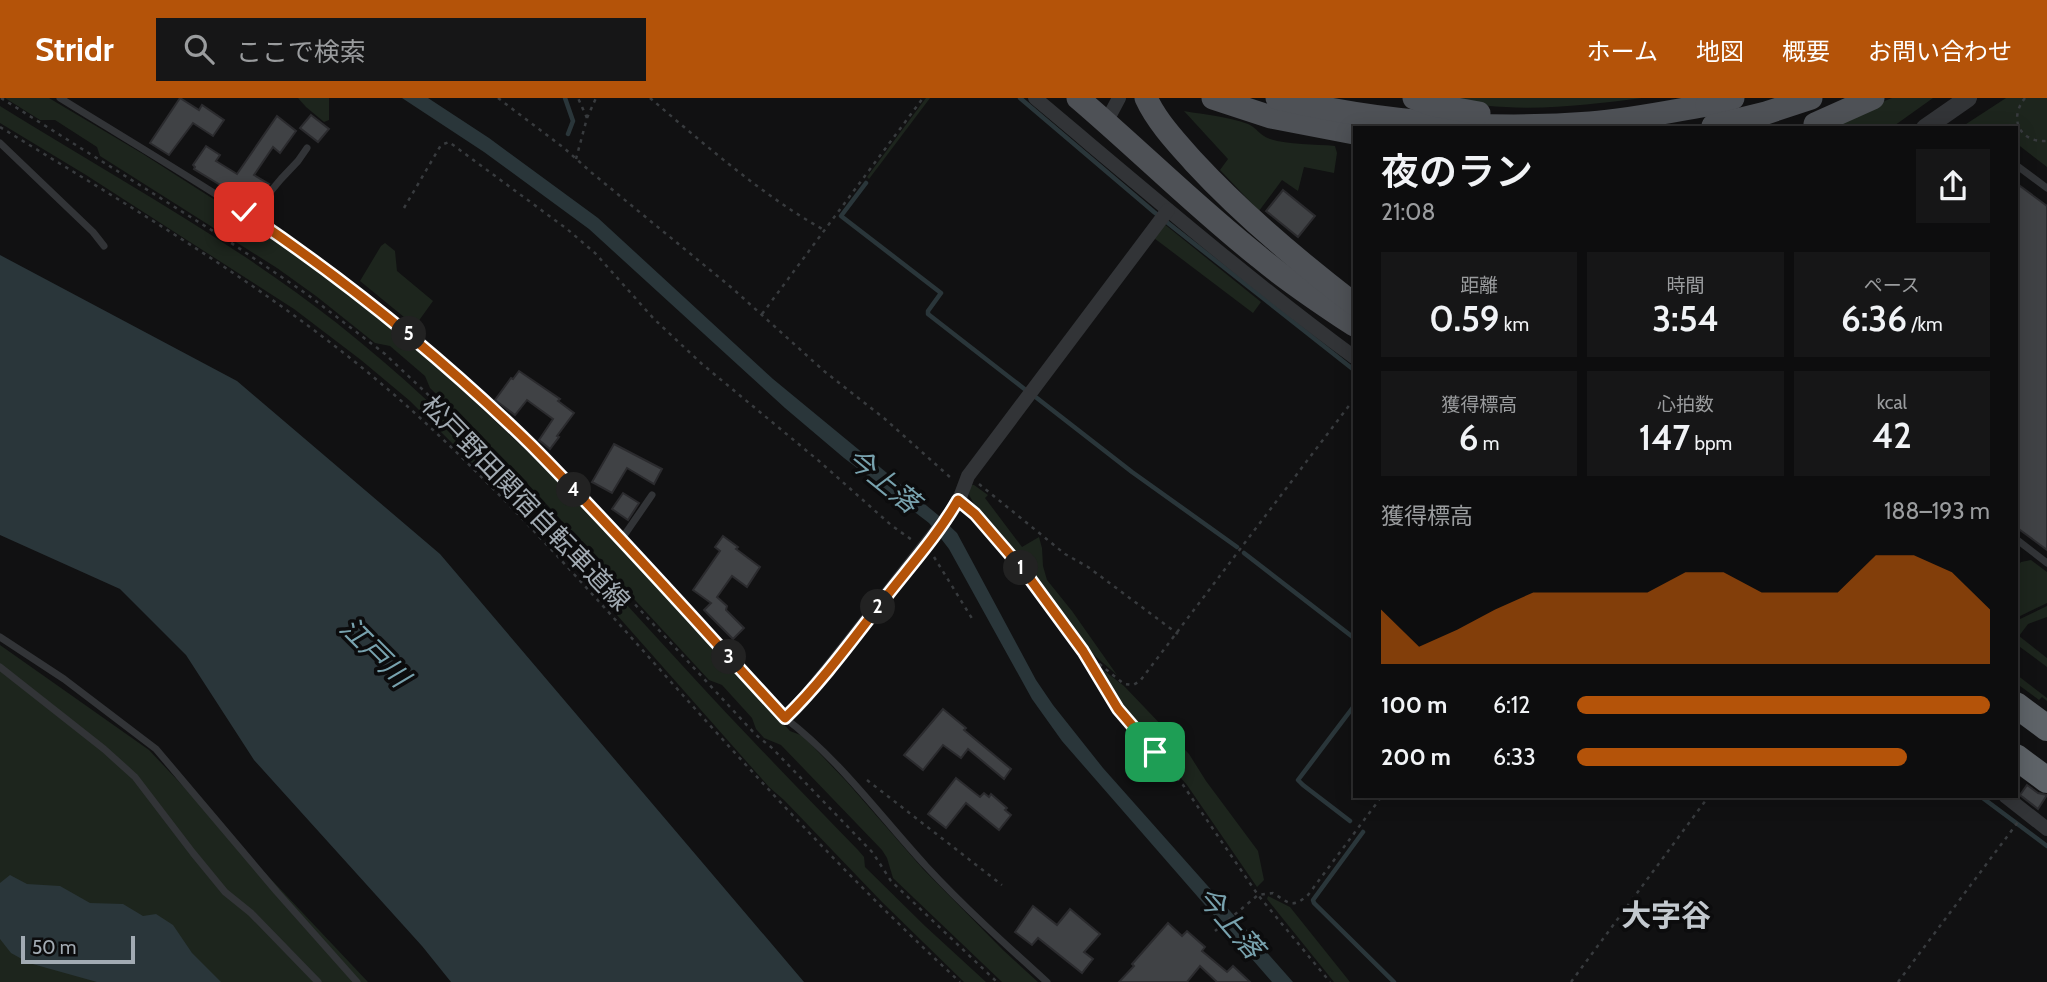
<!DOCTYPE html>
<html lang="ja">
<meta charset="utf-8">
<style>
body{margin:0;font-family:Cabin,"Noto Sans JP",sans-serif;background:#161617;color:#f1f3f6;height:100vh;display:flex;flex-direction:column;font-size:26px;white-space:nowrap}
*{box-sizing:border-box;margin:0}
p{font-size:23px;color:#9a9c9e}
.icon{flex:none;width:38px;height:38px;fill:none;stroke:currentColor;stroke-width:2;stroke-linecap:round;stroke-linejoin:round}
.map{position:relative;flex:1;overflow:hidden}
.side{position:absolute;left:1353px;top:28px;width:665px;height:672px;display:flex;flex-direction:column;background:#0d0d0e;border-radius:0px;box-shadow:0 4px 18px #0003,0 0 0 2px #2d2d2e}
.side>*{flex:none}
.scale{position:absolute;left:21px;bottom:18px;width:114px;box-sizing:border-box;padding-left:7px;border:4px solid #a2abb3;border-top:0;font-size:19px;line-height:24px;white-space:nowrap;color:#a2abb3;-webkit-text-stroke:5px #0c0c0d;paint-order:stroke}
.pin{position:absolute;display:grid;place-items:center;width:60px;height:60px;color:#fff;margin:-30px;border-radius:14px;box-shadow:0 4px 10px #0006}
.km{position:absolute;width:35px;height:35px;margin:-18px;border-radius:50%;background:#222;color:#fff;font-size:19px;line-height:35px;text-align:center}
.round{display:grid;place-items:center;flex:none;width:74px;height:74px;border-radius:0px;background:#161617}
.overview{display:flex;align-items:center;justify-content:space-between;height:119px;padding:0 28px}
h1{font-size:38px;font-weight:600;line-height:52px}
.figures{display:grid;grid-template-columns:repeat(3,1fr);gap:10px;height:119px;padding:7px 28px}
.figures div{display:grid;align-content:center;border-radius:0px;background:#161617;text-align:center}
.figures b{font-size:35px;font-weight:600}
.figures small{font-size:19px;font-weight:400}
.figures p{font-size:19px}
.chart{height:196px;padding:14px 28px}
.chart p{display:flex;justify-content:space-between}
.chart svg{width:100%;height:126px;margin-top:7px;fill:#b45309;opacity:.7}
ul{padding:0 28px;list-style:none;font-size:23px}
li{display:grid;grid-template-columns:112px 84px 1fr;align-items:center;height:52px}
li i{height:18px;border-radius:9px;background:#b45309}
header{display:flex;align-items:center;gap:42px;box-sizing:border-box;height:98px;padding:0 35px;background:#b45309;color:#fff}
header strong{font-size:33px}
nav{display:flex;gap:38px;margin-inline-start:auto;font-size:24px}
.search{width:490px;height:63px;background:#161617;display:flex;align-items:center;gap:18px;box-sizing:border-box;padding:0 24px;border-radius:0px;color:#9a9c9e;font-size:26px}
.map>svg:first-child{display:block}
.green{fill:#1d251d}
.water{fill:#2a363a}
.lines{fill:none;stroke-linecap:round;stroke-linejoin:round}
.stream{stroke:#2a363a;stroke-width:4.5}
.building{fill:#404245;stroke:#2b2b2e;stroke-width:2}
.path{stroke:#383b3e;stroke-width:2.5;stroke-dasharray:3.5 5;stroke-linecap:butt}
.service{stroke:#323437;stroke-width:7}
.minor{stroke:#323437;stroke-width:14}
.tertiary{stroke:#323437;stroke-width:18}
.primary{stroke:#4e5156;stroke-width:23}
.motorway{stroke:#5e6368;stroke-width:26}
.primary-bridge{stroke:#4e5156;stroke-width:23}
.route-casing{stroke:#fff;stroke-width:14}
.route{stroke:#b45309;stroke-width:9}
.labels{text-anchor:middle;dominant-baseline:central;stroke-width:7;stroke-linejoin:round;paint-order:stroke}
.street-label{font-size:26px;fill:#a2abb3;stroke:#0c0c0d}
.water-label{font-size:28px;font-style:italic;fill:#78a2ae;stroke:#0c0c0d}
.quarter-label{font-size:30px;font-weight:bold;fill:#c3c9cf;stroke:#0c0c0d}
</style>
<header>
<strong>Stridr</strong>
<div class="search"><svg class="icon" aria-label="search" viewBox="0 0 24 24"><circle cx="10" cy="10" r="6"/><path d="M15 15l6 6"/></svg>ここで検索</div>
<nav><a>ホーム</a><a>地図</a><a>概要</a><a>お問い合わせ</a></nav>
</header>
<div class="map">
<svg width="2047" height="884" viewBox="0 0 2047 884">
<rect width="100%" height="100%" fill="#111112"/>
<g class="green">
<path d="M5 0H49L143 56 254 127 367 208 442 273 532 358 579 405 790 633 803 638 847 684 923 771 1003 852 1038 884H1002L893 780 887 760 882 752 781 647 764 640 756 631 752 620 722 587 709 582 525 383 430 290 425 278 390 248 375 245 316 198 277 170 100 58 97 49 55 22H40Z"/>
<path d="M298 0H329V22L324 24 306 9Z"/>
<path d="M926 0H930L869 81 867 79Z"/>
<path d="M1447 0H1642C1581 8 1507 17 1447 0Z"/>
<path d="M1892 0H1933L1891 30H1842L1834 23Z"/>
<path d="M2006 0H2047V69L2016 45V30H1960Z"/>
<path d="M0 8C114 79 233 143 338 226 469 330 579 455 692 578 746 637 803 695 858 752L864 759 865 769 925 828 986 884H964L882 804 784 702 769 689 563 456 410 303 361 262 294 211 86 77 0 25Z"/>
<path d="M1184 13C1206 17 1226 18 1248 26 1256 29 1260 38 1270 41 1288 47 1315 46 1335 48L1337 55 1334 75 1304 69 1298 93 1282 82 1259 113 1220 72 1228 61Z"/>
<path d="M1163 125 1261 204 1253 215 1154 140Z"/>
<path d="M385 145 395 153 397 173 433 203 415 228 360 183 381 148Z"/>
<path d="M970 387H974L988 397 985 400 1022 449 1039 439 1042 450 1043 468 1047 482 1072 513 1117 577 1080 545 1046 499 978 413 969 397Z"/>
<path d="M2031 462 2047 474V505L2016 520V470L2021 464Z"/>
<path d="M2047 508V519L2028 526 2019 538 2047 560V569L2016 546V523Z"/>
<path d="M0 547 149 652 368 884H0Z"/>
<path d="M1093 564 1124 588 1189 656 1206 683 1258 753 1264 782 1257 789 1187 687 1123 613 1098 577Z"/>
<path d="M2017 577 2047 600V603L2042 599 2039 602 2016 585Z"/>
<path d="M1268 798 1290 809 1350 884H1334L1267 801Z"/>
</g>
<g class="water">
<path d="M402 0H428L489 40 598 120 773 281 938 417 957 435 1036 582 1053 607 1103 670 1293 884H1272L1062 643 1032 601 949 451 929 425 844 360 785 310 589 131 484 54Z"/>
<path d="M0 157 237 283 440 456 804 884H451L422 848 254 662 186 557 120 491 0 437Z"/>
<path d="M10 777 27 786 60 788 90 805 123 806 143 818 156 816 173 827 192 855 221 884H97L29 865 11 855 0 841V785Z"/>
</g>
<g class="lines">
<g class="stream">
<path d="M565 0 573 23 568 36"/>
<path d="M1020 0 1154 114 1354 272"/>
<path d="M866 85 841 118 941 195 928 213V216L1027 293"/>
<path d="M1033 297 1132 374 1237 449"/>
<path d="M1244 455 1354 540"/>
<path d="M1980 698 2047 748"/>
<path d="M1350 723 1303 687 1298 682 1354 608"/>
<path d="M1363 734 1313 802 1314 805 1394 884"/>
</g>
</g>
<g class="building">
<path d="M180 0 199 12 202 7 224 22 213 38 193 25 169 57 150 45Z"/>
<path d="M311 17 329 31 318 44 300 30Z"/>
<path d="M277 18 296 33 280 55 273 49 254 77 269 86 267 88H255L245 102 194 71 195 69 193 67 206 48 220 57 216 63 237 76Z"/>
<path d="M2016 85 2047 108V452L2016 429Z"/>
<path d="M1283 92 1315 118 1298 139 1266 113Z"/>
<path d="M519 273 560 301 558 303 574 315 557 338 559 339 550 351 539 342 553 321 527 302 515 317 495 302 511 280 513 281Z"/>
<path d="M614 346 662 371 654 386 627 370 612 395 592 384Z"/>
<path d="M623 395 639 405 628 422 612 411Z"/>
<path d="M723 438 738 449 736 451 760 469 747 489 732 478 717 499 727 508 726 512 744 530 733 541 704 512 711 505 693 492 720 453 715 449Z"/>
<path d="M943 611 966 630 964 632 1011 671 1004 681 968 651 961 660 943 647 923 672 904 657Z"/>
<path d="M956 680 980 699 984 695 989 699 991 696 1007 710 1005 712 1011 717 999 732 966 705 946 730 928 716Z"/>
<path d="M2027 687 2038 695 2047 697 2038 711 2020 697Z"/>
<path d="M1033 808 1057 827 1070 811 1100 836 1084 854 1093 861 1082 875 1038 840 1032 847 1015 834Z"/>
<path d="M1168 825 1182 838 1187 833 1205 849 1202 853 1227 874 1233 868 1250 884H1217L1200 868 1187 884H1119L1134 868 1132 866Z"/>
</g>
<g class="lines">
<g class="path">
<path d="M1 0 224 140 308 197 385 256 529 392 756 637 771 649 873 755 891 783 997 884"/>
<path d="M498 0 564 50 592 75 732 190 824 273 885 321 951 380"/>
<path d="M650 0C704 46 763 98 824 132"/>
<path d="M2025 0C2008 21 2020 45 2047 43"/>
<path d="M587 20 596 0"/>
<path d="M0 29C140 115 284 198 407 308 529 418 634 545 746 667 814 741 885 815 960 884"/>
<path d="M576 61 587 20 578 0"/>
<path d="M404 110 441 47 449 44 567 131 595 155 654 221 702 266 819 363 891 427 912 442"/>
<path d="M762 216 923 0"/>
<path d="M979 386 1065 456 1088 469 1178 536"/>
<path d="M970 411 1025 474 1083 553 1118 611 1183 687 1258 797 1330 884"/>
<path d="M934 459 973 522"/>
<path d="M1086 555 1124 586 1133 587 1140 583 1354 301"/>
<path d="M867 682 1002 787"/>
<path d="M1215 833 1258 797 1273 795C1289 805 1292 811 1308 797L1382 698"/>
<path d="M1571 884 1709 698"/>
<path d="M1898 884 2018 724"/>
</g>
<g class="service">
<path d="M60 0C173 70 289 136 391 221 535 340 658 482 785 620 840 662 880 718 926 768 964 809 1006 847 1047 884"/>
<path d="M0 45 93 134 104 148"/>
<path d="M2016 67 2047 90"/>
<path d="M250 118 281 81 298 63 307 50"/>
<path d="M2016 441 2047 465"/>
<path d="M621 442 652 397"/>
<path d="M0 539 64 581 156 651 277 794 357 884"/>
<path d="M0 569 104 651 135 679 193 755 225 794 251 815 318 884"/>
</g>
<g class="minor">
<path d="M1035 0C1140 88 1244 178 1354 259"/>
<path d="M1110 17 1119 0"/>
<path d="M785 620 803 602 834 564 949 417 959 402 968 378 1168 112"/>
<path d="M2005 698 2047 731"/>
</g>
<path class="tertiary" d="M1925 30 1968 0"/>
<g class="primary">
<path d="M1078 0C1139 52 1196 109 1259 159 1289 184 1322 206 1354 227"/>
<path d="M1146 0C1157 24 1177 45 1194 64 1242 116 1298 163 1354 206"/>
<path d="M1213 0 1271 19 1354 35"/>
<path d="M1277 0C1379 24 1485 33 1590 25 1629 22 1668 14 1707 7"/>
<path d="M1414 0 1433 7 1479 15"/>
<path d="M1815 26 1873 0"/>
</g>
<g class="motorway">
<path d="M2016 607 2047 630"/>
<path d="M2016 659 2047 682"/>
</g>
<g class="primary-bridge">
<path d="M1707 7 1733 0"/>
<path d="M1713 28 1766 15 1811 0"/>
</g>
</g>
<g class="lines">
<g class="route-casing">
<path id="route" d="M244 114C347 183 443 261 532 348 619 436 701 529 785 620 822 584 853 541 885 500 910 468 938 437 958 402L975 416 1025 474 1083 553 1118 611 1155 654"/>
</g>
<use href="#route" class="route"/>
</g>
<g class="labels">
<g class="street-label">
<text transform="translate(526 405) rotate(46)">松戸野田関宿自転車道線</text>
</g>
<g class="water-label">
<text transform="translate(883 382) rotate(39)">今上落</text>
<text transform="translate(375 554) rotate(45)">江戸川</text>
<text transform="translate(1230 824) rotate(49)">今上落</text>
</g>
<g class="quarter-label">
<text x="1666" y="817">大字谷</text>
</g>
</g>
</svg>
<div class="scale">50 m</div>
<div class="pin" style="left:1155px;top:654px;background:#1e9e55"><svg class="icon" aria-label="arrive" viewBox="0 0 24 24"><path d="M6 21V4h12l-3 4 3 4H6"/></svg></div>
<div class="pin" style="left:244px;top:114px;background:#d93025"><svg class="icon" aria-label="check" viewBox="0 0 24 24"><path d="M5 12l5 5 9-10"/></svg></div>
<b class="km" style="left:1021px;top:470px">1</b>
<b class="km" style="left:878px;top:509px">2</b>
<b class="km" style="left:729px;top:559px">3</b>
<b class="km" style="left:574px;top:392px">4</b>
<b class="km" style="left:409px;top:236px">5</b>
<section class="side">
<div class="overview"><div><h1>夜のラン</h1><p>21:08</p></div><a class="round"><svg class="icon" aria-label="share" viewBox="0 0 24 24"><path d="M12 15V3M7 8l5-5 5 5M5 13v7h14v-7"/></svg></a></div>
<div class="figures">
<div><p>距離</p><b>0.59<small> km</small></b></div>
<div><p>時間</p><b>3:54</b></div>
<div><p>ペース</p><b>6:36<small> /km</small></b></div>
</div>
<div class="figures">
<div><p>獲得標高</p><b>6<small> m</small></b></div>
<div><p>心拍数</p><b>147<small> bpm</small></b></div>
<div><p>kcal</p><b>42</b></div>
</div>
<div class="chart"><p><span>獲得標高</span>188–193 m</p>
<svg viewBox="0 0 160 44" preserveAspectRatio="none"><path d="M0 44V25L10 38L20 32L30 25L40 19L50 19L60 19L70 19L80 12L90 12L100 19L110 19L120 19L130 6L140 6L150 12L160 25V44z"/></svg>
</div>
<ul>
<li><b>100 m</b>6:12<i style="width:100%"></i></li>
<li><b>200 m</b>6:33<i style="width:80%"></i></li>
</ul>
</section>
</div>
